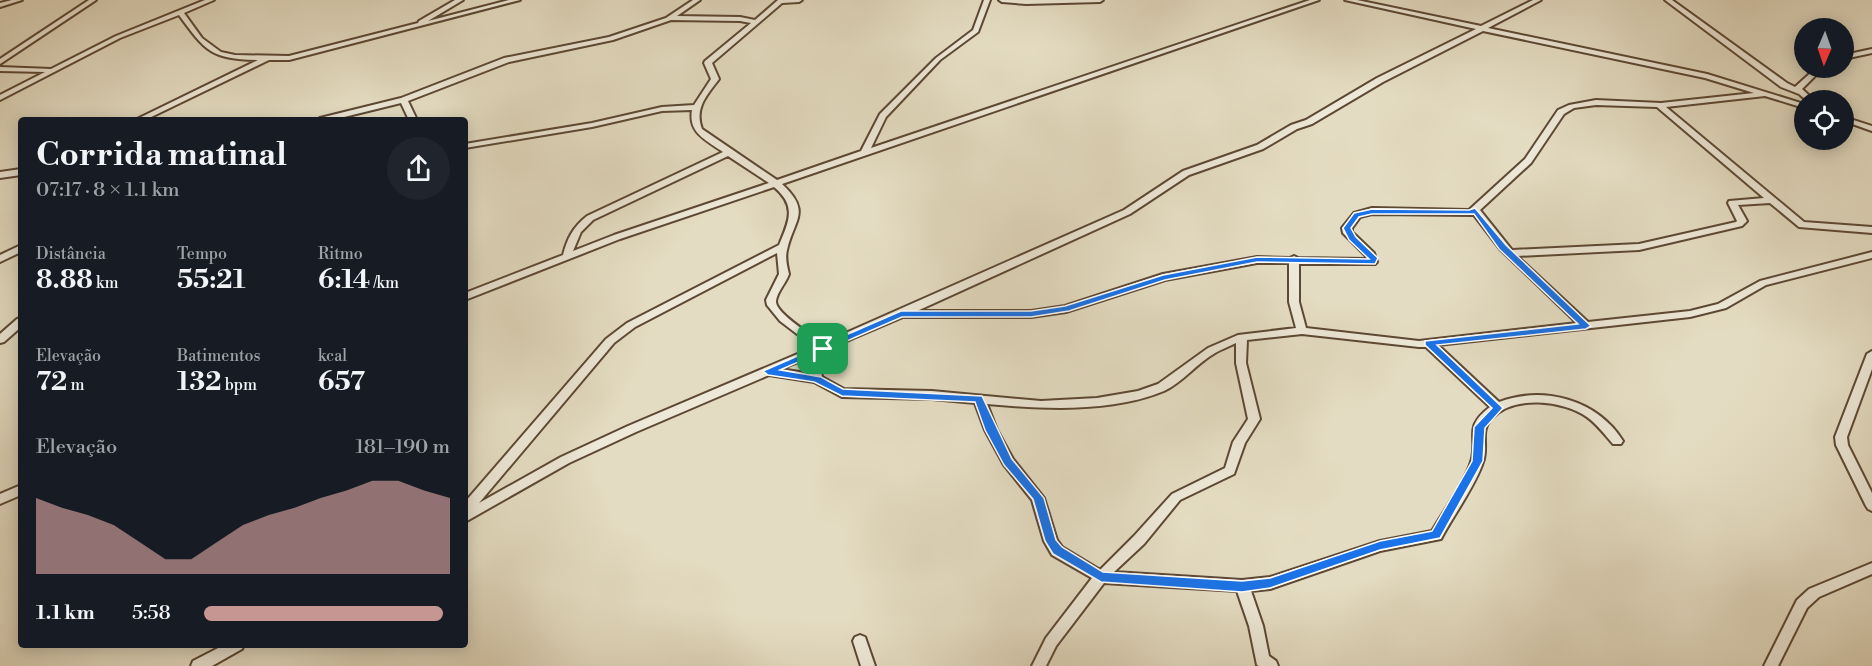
<!DOCTYPE html>
<html lang="pt">
<meta charset="utf-8">
<style>
body{margin:0;font-family:"Libre Bodoni",serif;background:#20242c;color:#f1f3f6;height:100vh;display:flex;flex-direction:column;font-size:22px;white-space:nowrap}
*{box-sizing:border-box;margin:0}
p{font-size:20px;color:#9ea1a6}
.icon{flex:none;width:33px;height:33px;fill:none;stroke:currentColor;stroke-width:2;stroke-linecap:round;stroke-linejoin:round}
.map{position:relative;flex:1;overflow:hidden}
.drawer{position:absolute;left:18px;top:117px;width:450px;height:531px;display:flex;flex-direction:column;background:#171b24;border-radius:6px;box-shadow:0 3px 15px #0003}
.drawer>*{flex:none}
.needle{width:39px;rotate:182deg}
.tools{position:absolute;left:1794px;top:18px;display:grid;gap:12px}
.tools a{display:grid;place-items:center;width:60px;height:60px;border-radius:50%;background:#171b24;box-shadow:0 3px 15px #0003;font-size:30px}
.pin{position:absolute;display:grid;place-items:center;width:51px;height:51px;color:#fff;margin:-26px;border-radius:12px;box-shadow:0 3px 9px #0006}
.round{display:grid;place-items:center;flex:none;width:63px;height:63px;border-radius:32px;background:#20242c}
.overview{display:flex;align-items:center;justify-content:space-between;height:102px;padding:0 18px}
h1{font-size:33px;font-weight:700;line-height:45px}
.metrics{display:grid;grid-template-columns:repeat(3,1fr);gap:9px;height:102px;padding:6px 18px}
.metrics div{display:grid;align-content:center}
.metrics b{font-size:26px;font-weight:700}
.metrics small{font-size:16px;font-weight:400}
.metrics p{font-size:16px}
.chart{height:168px;padding:12px 18px}
.chart p{display:flex;justify-content:space-between}
.chart svg{width:100%;height:108px;margin-top:6px;fill:#c59692;opacity:.7}
ul{padding:0 18px;list-style:none;font-size:20px}
li{display:grid;grid-template-columns:96px 72px 1fr;align-items:center;height:45px}
li i{height:15px;border-radius:8px;background:#c59692}
.map>svg:first-child{display:block}
.lines{fill:none;stroke-linecap:round;stroke-linejoin:round}
.street-casing{stroke:#5d4834;stroke-width:4}
.street{fill:#ede8d7;fill-rule:evenodd}
.route{fill:#1a73e8;stroke:#fff;stroke-width:1.5;fill-rule:evenodd}
</style>
<div class="map">
<svg width="1872" height="666" viewBox="0 0 1872 666">
<rect width="100%" height="100%" fill="#e4dcc2"/>
<filter id="stains"><feTurbulence type="fractalNoise" baseFrequency=".00333" numOctaves="4"/><feColorMatrix values="0 0 0 0 .2 0 0 0 0 .09 0 0 0 0 .02 0 0 0 .5 -.17"/></filter>
<radialGradient id="worn" r=".72"><stop offset=".6" stop-color="#630" stop-opacity="0"/><stop offset="1" stop-color="#630" stop-opacity=".3"/></radialGradient>
<g class="lines">
<g class="street-casing">
<g id="street">
<path d="M12 0H22L0 7V3Z"/>
<path d="M89 0H96L0 64V59Z"/>
<path d="M205 0H214L184 13 202 38 221 52 235 55 289 56 418 23 419 21 455 0H463L428 21 509 0H520L289 60H269L145 120H135L258 60C211 59 206 52 179 15L120 38 0 100V95L45 72 0 71V67L51 69 116 36Z"/>
<path d="M693 0H700L677 16 740 17 755 20 778 0H802L799 2 782 3 712 63 719 79C707 95 694 108 702 129L777 180 861 151 880 114 936 58 973 30 984 0H990L978 32 940 60 886 117 871 148 1310 0H1319L782 184C812 212 794 219 787 250 785 258 787 266 789 274 786 283 777 292 776 301 775 313 813 336 823 343L1124 210 1183 171 1257 145 1291 125 1306 120 1377 78 1476 29 1345 0H1357L1481 26 1533 0H1541L1488 28 1707 74 1804 104V108L1765 96 1666 107 1804 222 1872 227V233L1799 227 1770 203 1738 205 1747 221 1742 226 1639 250 1517 256 1588 322 1690 311 1718 304 1760 281 1872 252V258L1766 285 1726 308 1690 317 1438 345 1499 402C1544 385 1597 400 1623 441L1621 444H1613C1605 435 1597 424 1587 417 1563 400 1514 395 1492 418 1479 431 1489 446 1483 462 1476 485 1453 516 1441 539L1380 551 1270 589 1251 591 1263 626 1269 656 1276 661 1278 666H1259L1257 665 1249 626 1237 591 1104 583 1056 646 1046 666H1032L1046 638 1092 578 1052 555 1044 541 1032 500 1004 465 985 430 975 403 932 399 842 397 814 382 769 375 636 432 569 463 465 522V502L606 339 627 323 779 245C789 221 797 206 774 187L620 239 465 300V293L563 255C567 239 573 227 587 216L723 152C706 140 688 133 692 110L662 111 592 127 465 148V144L592 123 662 107 694 105 711 79 704 63 705 61 751 23 740 21 671 20 613 40 509 62 408 101 417 120H409L401 103 332 120H319L320 118 401 98 504 58 609 37 666 18ZM1483 31 1705 78 1754 93 1661 103 1596 100 1569 105 1558 110 1525 159 1469 210 1372 208 1354 213 1342 228 1343 233 1366 256 1367 259 1298 258 1294 256 1290 258 1257 257 1163 274 1065 306 1031 311H917L1130 214 1189 175 1263 149 1297 129 1312 124 1383 82ZM1596 105 1657 107 1764 198 1729 201 1728 203 1737 221 1736 222 1639 244 1512 250 1480 210 1531 163 1564 114 1574 108ZM728 156 769 183 614 235 573 251 581 232 593 220ZM1372 214 1474 215 1500 249 1577 323 1419 341 1306 328 1299 302V264H1375L1377 262 1374 253 1352 232V228L1360 217ZM777 253 779 274 766 300 767 305 780 321 814 347 628 426 561 457 479 503 614 343 635 327ZM1257 263H1289V302L1296 328 1238 335 1208 348 1158 384 1138 391 1097 398 1041 401 932 391 844 389 822 377 818 353 827 351 828 349 903 317H1031L1066 312 1165 280ZM1302 334 1419 347H1426L1490 407C1462 428 1479 438 1471 462 1464 484 1444 510 1432 531L1380 541 1270 577 1242 580 1114 572 1144 544 1180 500 1234 474 1245 443 1260 419 1246 363 1247 340ZM1236 343V363L1248 419 1233 442 1225 468 1172 494 1134 536 1100 570 1062 547 1057 540 1044 498 1013 459 997 430 987 404C1042 409 1111 413 1164 391 1183 382 1197 363 1215 353 1222 349 1230 346 1236 343ZM808 358 811 374 781 369Z"/>
<path d="M999 0H1103L1100 2 1026 4 1002 2Z"/>
<path d="M1665 0H1672L1787 83 1795 87 1816 68H1823L1802 89 1814 100H1806L1799 94 1781 87Z"/>
<path d="M1872 49V53L1844 59V55Z"/>
<path d="M1844 117 1872 126V131L1844 121Z"/>
<path d="M21 169V175L0 178V172Z"/>
<path d="M21 245V252L0 262V255Z"/>
<path d="M21 318V327L4 342 0 343V334L17 319Z"/>
<path d="M1872 351V369L1847 437 1848 445 1872 493V511L1868 509 1866 506 1836 445 1835 437 1867 354Z"/>
<path d="M21 485V495L0 504V494Z"/>
<path d="M1872 563V574L1819 597 1807 608 1778 666H1764L1797 600 1809 589Z"/>
<path d="M860 635 865 637 875 666H861L853 641 855 637Z"/>
<path d="M224 645H244L242 649 212 666H191L193 661Z"/>
</g>
</g>
<use href="#street" class="street"/>
</g>
<path class="route" d="M1475 208 1506 245 1591 326 1586 329 1437 345 1503 408 1485 428 1483 461 1440 538 1380 550 1270 588 1242 592 1101 582 1053 554 1045 541 1033 499 1004 465 985 430 975 402 842 396 814 382 768 375 763 371 901 311H1031L1065 306 1163 275 1257 257 1369 259 1349 240 1343 228 1354 213 1372 209 1469 210ZM1372 214H1474L1499 249 1578 324 1425 341V345L1492 408 1474 427 1472 461 1432 531 1380 541 1270 578 1242 581 1103 572 1062 547 1056 540 1044 498 1012 459 982 396 843 389 821 377 780 370 902 317H1031L1069 311 1165 280 1257 262 1375 264 1378 258 1356 237 1351 228 1359 217Z"/>
<rect width="100%" height="100%" filter="url(#stains)"/>
<rect width="100%" height="100%" fill="url(#worn)"/>
</svg>
<div class="tools">
<a><svg class="needle" viewBox="-14 -14 28 28"><path d="M0-13l5 13h-10z" fill="#e53935"/><path d="M0 13l5-13h-10z" fill="#9ea1a6"/></svg></a>
<a><svg class="icon" aria-label="locate" viewBox="0 0 24 24"><circle cx="12" cy="12" r="6"/><path d="M12 2v4M12 18v4M2 12h4M18 12h4"/></svg></a>
</div>
<div class="pin" style="left:823px;top:349px;background:#1e9e55"><svg class="icon" aria-label="arrive" viewBox="0 0 24 24"><path d="M6 21V4h12l-3 4 3 4H6"/></svg></div>
<section class="drawer">
<div class="overview"><div><h1>Corrida matinal</h1><p>07:17 · 8 × 1.1 km</p></div><a class="round"><svg class="icon" aria-label="share" viewBox="0 0 24 24"><path d="M12 15V3M7 8l5-5 5 5M5 13v7h14v-7"/></svg></a></div>
<div class="metrics">
<div><p>Distância</p><b>8.88<small> km</small></b></div>
<div><p>Tempo</p><b>55:21</b></div>
<div><p>Ritmo</p><b>6:14<small> /km</small></b></div>
</div>
<div class="metrics">
<div><p>Elevação</p><b>72<small> m</small></b></div>
<div><p>Batimentos</p><b>132<small> bpm</small></b></div>
<div><p>kcal</p><b>657</b></div>
</div>
<div class="chart"><p><span>Elevação</span>181–190 m</p>
<svg viewBox="0 0 160 44" preserveAspectRatio="none"><path d="M0 44V13L10 17L20 20L30 24L40 31L50 38L60 38L70 31L80 24L90 20L100 17L110 13L120 10L130 6L140 6L150 10L160 13V44z"/></svg>
</div>
<ul>
<li><b>1.1 km</b>5:58<i style="width:97%"></i></li>
</ul>
</section>
</div>
